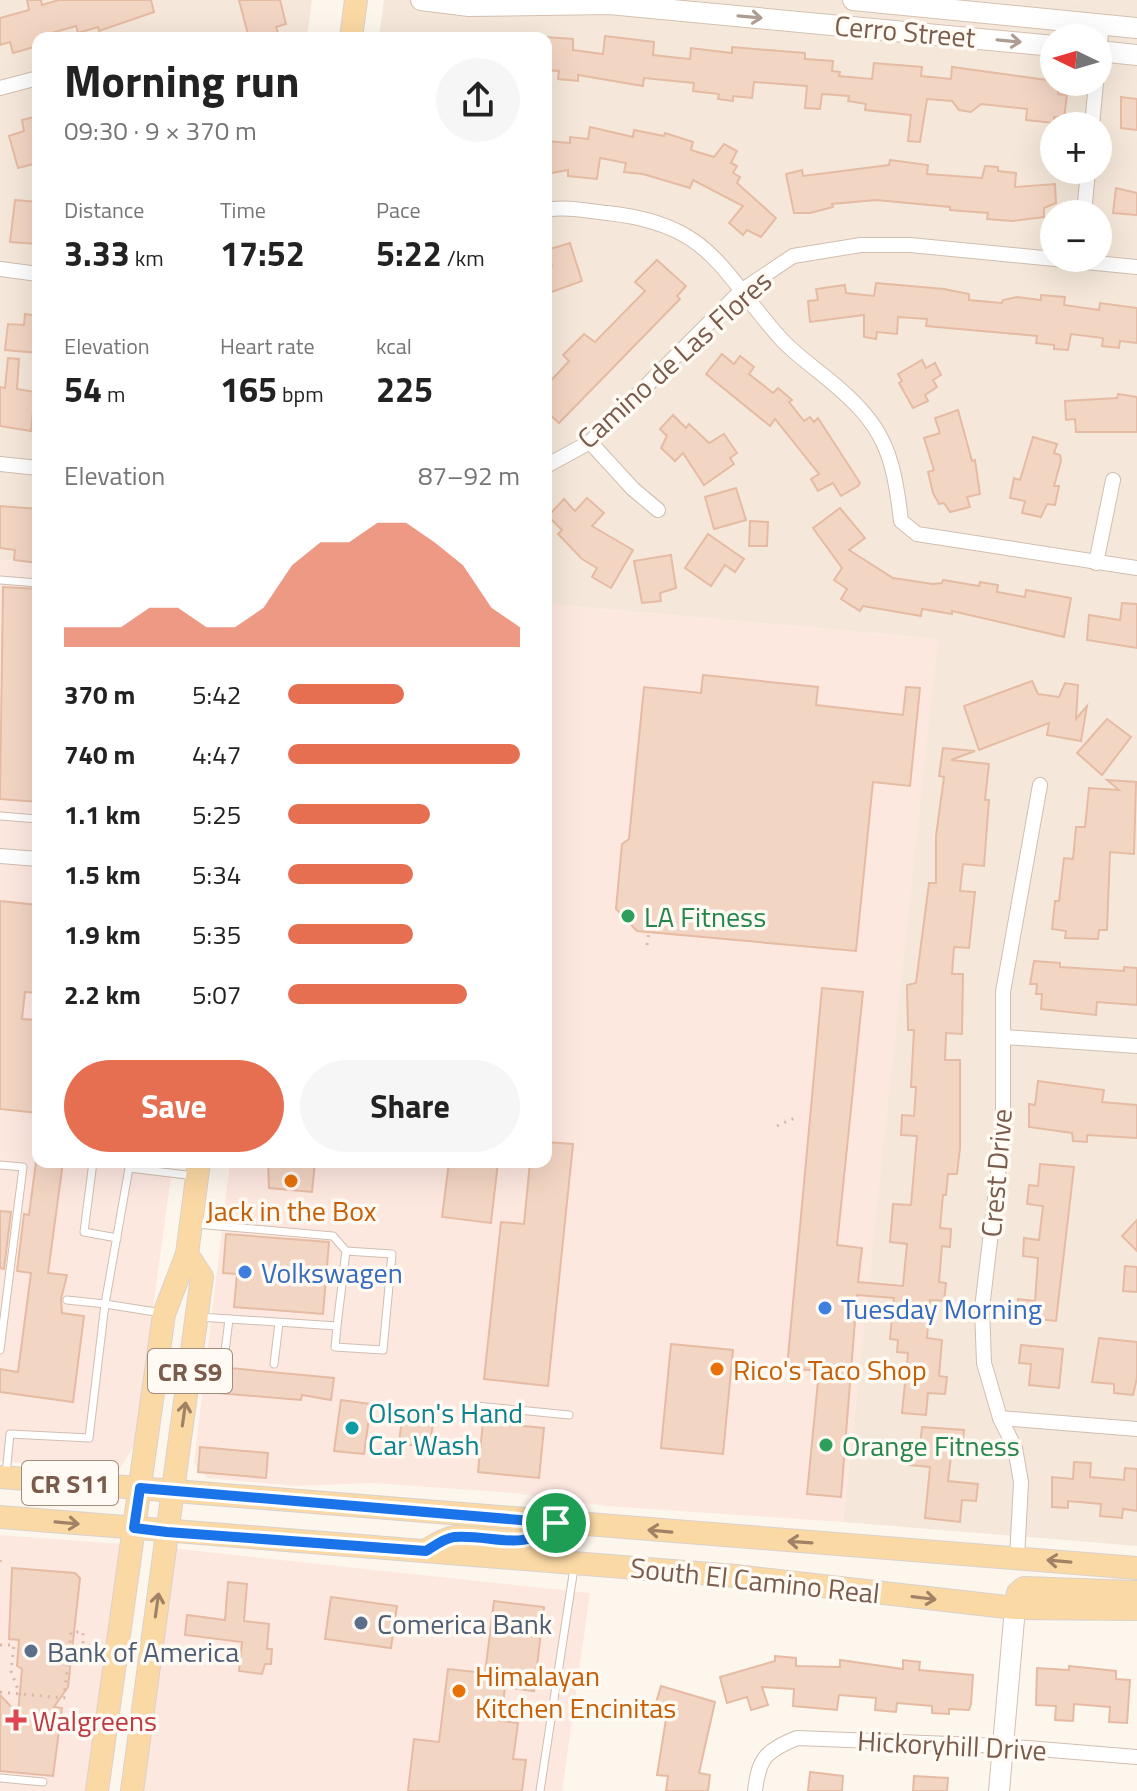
<!DOCTYPE html>
<meta charset="utf-8">
<style>
body{margin:0;font-family:"Titillium Web",sans-serif;background:#f6f6f6;color:#222;height:100vh;display:flex;flex-direction:column;font-size:30px;white-space:nowrap}
*{box-sizing:border-box;margin:0}
p{font-size:26px;color:#767676}
.icon{flex:none;width:44px;height:44px;fill:none;stroke:currentColor;stroke-width:2;stroke-linecap:round;stroke-linejoin:round}
.map{position:relative;flex:1;overflow:hidden}
.side{position:absolute;left:32px;top:32px;width:520px;height:1136px;display:flex;flex-direction:column;background:#fff;border-radius:16px;box-shadow:0 8px 32px #0002}
.side>*{flex:none}
.needle{width:52px;rotate:275deg}
.buttons{position:absolute;left:1040px;top:24px;display:grid;gap:16px}
.buttons a{display:grid;place-items:center;width:72px;height:72px;border-radius:50%;background:#fff;box-shadow:0 8px 32px #0002;font-size:40px}
.pin{position:absolute;display:grid;place-items:center;width:68px;height:68px;color:#fff;margin:-34px;border:4px solid #fff;border-radius:50%;box-shadow:0 2px 8px #0007}
.round{display:grid;place-items:center;flex:none;width:84px;height:84px;border-radius:42px;background:#f6f6f6}
.summary{display:flex;align-items:center;justify-content:space-between;height:136px;padding:0 32px}
h1{font-size:44px;font-weight:700;line-height:60px}
.metrics{display:grid;grid-template-columns:repeat(3,1fr);gap:12px;height:136px;padding:8px 32px}
.metrics div{display:grid;align-content:center}
.metrics b{font-size:34px;font-weight:700}
.metrics small{font-size:22px;font-weight:400}
.metrics p{font-size:22px}
.chart{height:224px;padding:16px 32px}
.chart p{display:flex;justify-content:space-between}
.chart svg{width:100%;height:144px;margin-top:8px;fill:#e76f51;opacity:.7}
.cta{display:flex;gap:16px;margin-top:auto;padding:16px 32px}
.cta a{flex:1;height:92px;border-radius:48px;background:#e76f51;color:#fff;font-size:32px;font-weight:700;line-height:92px;text-align:center}
.cta a+a{background:#f6f6f6;color:#222}
ul{padding:0 32px;list-style:none;font-size:26px}
li{display:grid;grid-template-columns:128px 96px 1fr;align-items:center;height:60px}
li i{height:20px;border-radius:10px;background:#e76f51}
.map>svg:first-child{display:block}
.residential{fill:#f5e8da;fill-rule:evenodd}
.commercial{fill:#fde8e0}
.building{fill:#f3d5c3;stroke:#e6bba3;stroke-width:2}
.lines{fill:none;stroke-linecap:round;stroke-linejoin:round}
.lane-casing{stroke:#d1beb0;stroke-width:9}
.street-casing{stroke:#d1beb0;stroke-width:16}
.secondary-casing{stroke:#d6c0b0;stroke-width:22}
.primary-casing{stroke:#dad1cd;stroke-width:24}
.path{stroke:#d9b8a5;stroke-width:3;stroke-dasharray:2 6;stroke-linecap:butt}
.lane{stroke:#fff;stroke-width:7}
.street{stroke:#fff;stroke-width:14}
.secondary{stroke:#fff;stroke-width:20}
.primary{stroke:#fbd9a5;stroke-width:22}
.oneway{stroke:#af9d94}
.oneway2{stroke:#a18267}
.route-casing{stroke:#fff;stroke-width:16}
.route{stroke:#1a73e8;stroke-width:10}
.leisure-dot{fill:#2e9e5b;stroke:#fffaf3;stroke-width:3}
.food-dot{fill:#e8710a;stroke:#fffaf3;stroke-width:3}
.shop-dot{fill:#3f7fe0;stroke:#fffaf3;stroke-width:3}
.culture-dot{fill:#0f9aa8;stroke:#fffaf3;stroke-width:3}
.service-dot{fill:#5c6f8a;stroke:#fffaf3;stroke-width:3}
.health-dot{fill:#e0444e;stroke:#fffaf3;stroke-width:3}
.labels{text-anchor:middle;dominant-baseline:central;stroke-width:7;stroke-linejoin:round;paint-order:stroke}
.shield{fill:#fffaf3;stroke:#a28b7f;stroke-width:2}
.shield-label{font-size:26px;font-weight:bold;fill:#7a5c4d}
.street-label{font-size:28px;fill:#7a5c4d;stroke:#fffaf3}
.leisure-label{font-size:28px;fill:#27864d;stroke:#fffaf3;text-anchor:start}
.food-label{font-size:28px;fill:#c56008;stroke:#fffaf3;text-anchor:start}
.shop-label{font-size:28px;fill:#366cbe;stroke:#fffaf3;text-anchor:start}
.culture-label{font-size:28px;fill:#0d838f;stroke:#fffaf3;text-anchor:start}
.service-label{font-size:28px;fill:#4e5e75;stroke:#fffaf3;text-anchor:start}
.health-label{font-size:28px;fill:#be3a42;stroke:#fffaf3;text-anchor:start}
</style>
<div class="map">
<svg width="1137" height="1791" viewBox="0 0 1137 1791">
<rect width="100%" height="100%" fill="#fdf6ec"/>
<g class="residential">
<path d="M0 0H312L307 38H38V562L0 560Z"/>
<path d="M384 0H1137V1546L843 1522 937 639 546 604V38H379ZM1054 38H1098V82H1054ZM1054 126H1098V170H1054ZM1054 214H1098V258H1054Z"/>
</g>
<g class="commercial">
<path d="M0 560 38 562V1162H173L134 1446 117 1473 0 1461Z"/>
<path d="M546 604 938 639 843 1522 606 1506 513 1493 372 1483 296 1486 207 1478 194 1463 230 1162H546Z"/>
<path d="M0 1535 122 1544 90 1791H0Z"/>
<path d="M170 1548 590 1593 562 1791H137Z"/>
</g>
<g class="building">
<path d="M27 0H41L42 5 59 0H151L154 12 99 31 98 27 78 33 76 26 52 33 53 38H38V46L13 53 10 42 0 45V18L29 10Z"/>
<path d="M239 0H280L286 24 276 27 278 33 249 38Z"/>
<path d="M605 36 654 42 653 55 680 58 690 59 691 48 732 53V47L805 53V59L833 61 832 71 840 72 839 76 872 79 874 63 922 67 921 76 951 79 952 67 1054 81 1059 82 1058 94 1067 95 1064 118 1054 117V123L1026 120 1027 109 981 104 971 112 959 110 952 101 927 99 920 142 908 141 911 115 865 110 866 104 848 101 849 96 822 94 820 109 805 108 807 86 754 82 752 98 733 96V101L718 99 719 94 693 91 694 83 644 78 643 86 578 75V81L558 79 559 71 546 70V37L573 39V50L603 54Z"/>
<path d="M1121 97 1137 99V130L1121 128Z"/>
<path d="M38 116V163L18 168 9 136 24 131 22 120Z"/>
<path d="M590 127 633 137 634 130 664 136 665 133 693 142 691 150 714 157 724 144 737 151 731 163 737 166 733 173 740 177 737 183 776 218 761 237 747 230 743 235 729 223 743 206 693 180 690 188 643 174 624 172 626 163 600 158 597 179 568 176V170L546 174V141L570 143V137L588 139Z"/>
<path d="M890 160 928 165 927 174 982 178 985 166 998 167V171L1016 173 1015 187 1055 184 1056 203 1044 208V217L1012 221 987 219 988 213 950 210V207L876 200 832 204 833 207 810 213H794L786 174 802 170 803 176 889 165Z"/>
<path d="M1116 188 1137 193V215L1113 213Z"/>
<path d="M15 200 38 202V244L10 242Z"/>
<path d="M570 243 582 281 546 294V268L552 266 547 250Z"/>
<path d="M657 260 686 286 677 296 680 299 559 423 546 411V386L569 361 563 355 584 334 595 342 645 291 635 282Z"/>
<path d="M876 283 944 289 969 294V300L1002 303 1003 300 1017 297 1041 300V295L1065 297 1064 305 1099 310 1100 303 1137 308V343L1120 341 1119 348 1102 346 1103 338 1071 334 1068 350 1054 349V345L1036 343 1037 336 926 326 927 319 898 317 897 334 877 332 876 339 864 337V315L810 322 808 301 818 300 816 289 845 285 846 293 874 296Z"/>
<path d="M25 314 38 316V353L5 350 8 324 24 325Z"/>
<path d="M722 354 734 364 740 356 754 367 749 374 773 393 778 388 792 400 789 402 804 421 810 417 814 422 818 418 860 483 858 486 841 496 833 483 818 491 811 479 819 474 775 419 770 426 706 374Z"/>
<path d="M8 358 19 359 17 389 35 392 31 431 0 426V387L5 388Z"/>
<path d="M922 360 926 368 935 363 941 375 933 380 937 387 925 395 928 401 913 408 899 383 902 381 898 374Z"/>
<path d="M1118 394 1137 397V432H1076L1075 419 1066 420 1065 401 1117 398Z"/>
<path d="M958 410 972 461 975 460 980 494 967 497 970 507 950 512 944 503 939 504 933 493 928 472 934 470 924 438 940 433 935 418Z"/>
<path d="M673 415 686 428 689 424 709 443 724 434 737 453 730 458 734 464 704 485 683 453 675 461 661 448 667 436 660 429Z"/>
<path d="M1033 437 1057 444 1054 453 1060 455 1061 461 1054 486H1059L1055 505 1047 504 1041 517 1022 513 1025 501 1010 498 1014 478 1020 480Z"/>
<path d="M736 488 746 520 714 529 705 497Z"/>
<path d="M587 498 604 513 592 526 633 550 611 588 592 577 597 568 582 559 558 534 562 530 548 516 564 499 575 511Z"/>
<path d="M0 506 38 509V563L14 560 15 550 0 548Z"/>
<path d="M840 508 865 538 849 550 893 578 933 584 942 583 943 580 979 586 980 582 998 585 997 592 1025 597 1026 590 1071 598 1064 637 952 611V614L922 609 921 616 863 606 860 611 841 599 847 589 834 580 842 568 813 528Z"/>
<path d="M750 521 768 522 767 546H749Z"/>
<path d="M708 534 744 559 735 572 725 565 711 586 685 568Z"/>
<path d="M671 555 676 588 660 593 661 601 642 603 634 561Z"/>
<path d="M3 587 38 589V802L0 799Z"/>
<path d="M1122 603 1137 604V648L1087 640 1089 615 1120 620Z"/>
<path d="M703 675 818 687 816 705 903 715 906 687 920 688 910 786 873 782 856 951 637 931 616 909 622 844 629 839 644 687 701 693Z"/>
<path d="M1032 681 1038 694 1059 697 1065 683 1078 685 1076 719 1087 706 1081 741 1047 735 1049 723 979 750 964 706Z"/>
<path d="M1107 719 1131 737 1102 775 1077 753Z"/>
<path d="M943 748 975 751 951 760 989 764 985 800H989L984 866 963 864 960 891 975 892 969 948 954 947 952 974H963L962 1034 946 1033 945 1060H960V1148L957 1174H948L946 1195H943L940 1228 951 1229 950 1247 942 1246 939 1282 946 1283 944 1301 930 1300 927 1338 942 1340 939 1376 947 1377 945 1394 928 1393 926 1415 902 1413 908 1353 897 1352 898 1340 890 1339 894 1298 857 1295 841 1497 807 1494 819 1371 787 1368 822 988 863 992 837 1245 862 1248 858 1282 903 1286 907 1244 890 1242 893 1204 911 1205 917 1136 901 1135 902 1115 914 1116 916 1087H911L914 1030H908L907 985 916 983 929 883H936V836L944 777 939 776Z"/>
<path d="M1107 780 1136 782 1134 854 1110 852 1107 930H1099L1098 939 1065 938 1066 931 1052 929 1055 901H1059L1064 858 1073 859 1076 827H1085L1089 788 1119 790Z"/>
<path d="M0 901 38 905V993L25 992 22 1019 38 1020V1113L0 1109Z"/>
<path d="M1034 961 1060 963V967L1124 971V967L1137 968V1005L1097 1002 1096 1015 1041 1009 1042 994H1036L1037 984H1030Z"/>
<path d="M1038 1081 1104 1090 1102 1102 1137 1105V1138L1087 1135V1142L1073 1141 1072 1133 1029 1127V1104L1035 1105Z"/>
<path d="M546 1142 573 1144 548 1386 484 1379 501 1222 524 1224 530 1162H546Z"/>
<path d="M36 1162H63L48 1273 67 1275 61 1299 62 1313 84 1316 73 1402 0 1392V1369L18 1372 31 1273 17 1271 24 1214 29 1215Z"/>
<path d="M268 1162H315L312 1192 269 1188Z"/>
<path d="M449 1162H498L491 1223 442 1217Z"/>
<path d="M1040 1164 1074 1167 1056 1321 1016 1317 1018 1299 1035 1301 1038 1258 1023 1256 1024 1238 1039 1240 1043 1206 1027 1204 1029 1185 1038 1186Z"/>
<path d="M0 1211 11 1212 4 1269 0 1268Z"/>
<path d="M1137 1220V1251L1122 1236Z"/>
<path d="M226 1234 329 1242 323 1314 234 1307 237 1274 223 1273Z"/>
<path d="M1125 1266 1137 1267V1292L1123 1291Z"/>
<path d="M1099 1338 1137 1342V1378L1133 1395 1114 1393V1384L1092 1382Z"/>
<path d="M671 1344 733 1350 723 1454 661 1448Z"/>
<path d="M1021 1345 1063 1349 1059 1388 1029 1385 1031 1364 1019 1363Z"/>
<path d="M208 1366 334 1378 331 1400 302 1395 301 1400 206 1392Z"/>
<path d="M341 1400 371 1404 364 1454 334 1451Z"/>
<path d="M402 1419 433 1424 429 1448 399 1443Z"/>
<path d="M483 1422 544 1428 539 1478 478 1472Z"/>
<path d="M922 1427 964 1430 962 1449 952 1448 948 1481 978 1484 976 1501 962 1500 960 1522 925 1518 930 1467 910 1465 912 1445 920 1446Z"/>
<path d="M200 1447 268 1453 266 1478 198 1472Z"/>
<path d="M1074 1462 1091 1463 1090 1477 1124 1480 1125 1468 1137 1469V1511L1123 1509 1122 1518 1100 1516 1101 1504 1068 1501V1508L1052 1507V1477L1073 1479Z"/>
<path d="M12 1568 75 1573 80 1578 68 1687 54 1707 62 1708 53 1776 0 1771V1695L18 1714 22 1669 17 1666 19 1640 9 1639Z"/>
<path d="M228 1582 247 1584 244 1621 269 1624 267 1649H272L271 1664H265L262 1674 239 1671 242 1642 185 1635 187 1615 225 1620Z"/>
<path d="M331 1597 397 1606 391 1648 325 1639Z"/>
<path d="M494 1601 544 1607 534 1691 505 1687 501 1721 518 1723 513 1759 526 1760 522 1791H408L414 1739 439 1742 448 1669 485 1673Z"/>
<path d="M775 1656 796 1658V1666L840 1667V1660L903 1669V1660L920 1662 919 1670 973 1675 971 1704 969 1710 949 1709V1714L932 1713V1706L897 1703 896 1712 875 1710 876 1698 839 1695 837 1710 793 1706 794 1689 762 1687 768 1705 751 1710 747 1697 727 1703 720 1677 775 1661Z"/>
<path d="M1069 1666 1116 1671V1679L1130 1680 1127 1723 1109 1722 1110 1707 1074 1704 1073 1721 1055 1720 1056 1706 1036 1705 1037 1668 1069 1670Z"/>
<path d="M661 1686 715 1702 699 1773 710 1775 708 1791H666L668 1776 657 1775 667 1713 654 1709Z"/>
<path d="M810 1772 843 1776 842 1791H808Z"/>
<path d="M914 1776 948 1778 947 1791H913Z"/>
</g>
<g class="lines">
<g class="lane-casing">
<g id="lane">
<path d="M0 580 38 583"/>
<path d="M0 816 38 819"/>
<path d="M93 1162 84 1232 117 1238"/>
<path d="M0 1165 23 1167 0 1350"/>
<path d="M196 1224 333 1236 346 1251"/>
<path d="M67 1300 105 1304 129 1168 195 1176"/>
<path d="M199 1317 337 1326 346 1251 392 1254 383 1350 335 1347 337 1326"/>
<path d="M224 1360 229 1319"/>
<path d="M274 1364 279 1323"/>
<path d="M476 1406 569 1415"/>
<path d="M6 1474 10 1434 89 1438 105 1304 162 1313"/>
<path d="M0 1778 43 1782"/>
<path d="M540 1791 574 1568"/>
</g>
</g>
<g class="street-casing">
<g id="street">
<path d="M1098 63 1102 24"/>
<path d="M0 88 38 78"/>
<path d="M1092 126 1096 82"/>
<path d="M546 210C565 206 588 211 607 213 712 224 719 270 782 340 796 355 814 367 829 380 884 425 893 452 901 521L917 534 1137 568"/>
<path d="M1084 214 1088 170"/>
<path d="M0 269 38 274"/>
<path d="M590 442 633 489 658 510"/>
<path d="M0 464 38 468"/>
<path d="M546 466 590 442 741 291 793 256 861 245H910L1137 267"/>
<path d="M1096 563 1113 480"/>
<path d="M0 856 38 859"/>
<path d="M1004 1037 1137 1046"/>
<path d="M1000 1418 1137 1429"/>
<path d="M1017 1558 1021 1482 1015 1448 1000 1418 984 1363 982 1308 1003 1132V992L1040 785"/>
<path d="M755 1791C759 1757 766 1751 797 1738L1002 1746 1137 1757"/>
</g>
</g>
<g class="secondary-casing">
<g id="secondary">
<path d="M421 0 469 6 609 4 1054 46"/>
<path d="M853 0 1137 28"/>
<path d="M1098 51 1137 55"/>
<path d="M999 1791 1015 1608"/>
</g>
</g>
<g class="primary-casing">
<g id="primary">
<path d="M351 38 356 0"/>
<path d="M0 1477 1137 1568"/>
<path d="M0 1517 735 1576 1015 1608 1137 1609"/>
<path d="M426 1550C435 1546 445 1538 455 1537 494 1535 524 1553 556 1523"/>
<path d="M1015 1608 1018 1593 1024 1588 1137 1592"/>
<path d="M97 1791 164 1314 187 1254 199 1162"/>
<path d="M132 1791 202 1277 187 1254"/>
</g>
</g>
<g class="path">
<path d="M647 945 649 932"/>
<path d="M777 1126 799 1116"/>
<path d="M0 1562 1 1556"/>
<path d="M0 1645H14L11 1671 20 1695"/>
<path d="M0 1692 64 1698 71 1632H83V1645L90 1646"/>
</g>
<use href="#lane" class="lane"/>
<use href="#street" class="street"/>
<use href="#secondary" class="secondary"/>
<use href="#primary" class="primary"/>
</g>
<defs><path id="oneway-shaft" d="M-6 0H5M1.5-3L5.5 0L1.5 3" fill="none" stroke-width="1.6" stroke-linecap="round" stroke-linejoin="round" transform="scale(2)"/></defs>
<g class="oneway">
<use href="#oneway-shaft" transform="translate(750 17) rotate(5)"/>
<use href="#oneway-shaft" transform="translate(1009 41) rotate(5)"/>
</g>
<g class="oneway2">
<use href="#oneway-shaft" transform="translate(184 1414) rotate(-82)"/>
<use href="#oneway-shaft" transform="translate(67 1523) rotate(5)"/>
<use href="#oneway-shaft" transform="translate(660 1531) rotate(-175)"/>
<use href="#oneway-shaft" transform="translate(800 1542) rotate(-176)"/>
<use href="#oneway-shaft" transform="translate(1059 1561) rotate(-175)"/>
<use href="#oneway-shaft" transform="translate(924 1598) rotate(7)"/>
<use href="#oneway-shaft" transform="translate(157 1605) rotate(-82)"/>
</g>
<g class="lines">
<g class="route-casing">
<path id="route" d="M140 1488 556 1523C523 1554 494 1534 454 1537 445 1538 434 1546 426 1551L167 1532 134 1528Z"/>
</g>
<use href="#route" class="route"/>
</g>
<g class="leisure-dot">
<circle cx="628" cy="916" r="8"/>
<circle cx="826" cy="1445" r="8"/>
</g>
<g class="food-dot">
<circle cx="291" cy="1181" r="8"/>
<circle cx="717" cy="1369" r="8"/>
<circle cx="459" cy="1691" r="8"/>
</g>
<g class="shop-dot">
<circle cx="245" cy="1272" r="8"/>
<circle cx="825" cy="1308" r="8"/>
</g>
<circle class="culture-dot" cx="352" cy="1428" r="8"/>
<g class="service-dot">
<circle cx="361" cy="1623" r="8"/>
<circle cx="31" cy="1651" r="8"/>
</g>
<path class="health-dot" d="M12 1708h8v8h8v8h-8v8h-8v-8h-8v-8h8z"/>
<g class="labels">
<g class="shield">
<rect x="148" y="1349" width="84" height="44" rx="6"/>
<rect x="22" y="1461" width="96" height="44" rx="6"/>
</g>
<g class="shield-label">
<text x="190" y="1371">CR S9</text>
<text x="70" y="1483">CR S11</text>
</g>
<g class="street-label">
<text transform="translate(905 31) rotate(5)">Cerro Street</text>
<text transform="translate(674 359) rotate(-42)">Camino de Las Flores</text>
<text transform="translate(996 1173) rotate(-85)">Crest Drive</text>
<text transform="translate(755 1580) rotate(6)">South El Camino Real</text>
<text transform="translate(952 1745) rotate(3)">Hickoryhill Drive</text>
</g>
<g class="leisure-label">
<text x="644" y="916">LA Fitness</text>
<text x="842" y="1445">Orange Fitness</text>
</g>
<g class="food-label">
<text x="291" y="1210" text-anchor="middle">Jack in the Box</text>
<text x="733" y="1369">Rico's Taco Shop</text>
<text x="475" y="1675">Himalayan<tspan x="475" dy="32">Kitchen Encinitas</tspan></text>
</g>
<g class="shop-label">
<text x="261" y="1272">Volkswagen</text>
<text x="841" y="1308">Tuesday Morning</text>
</g>
<g class="culture-label">
<text x="368" y="1412">Olson's Hand<tspan x="368" dy="32">Car Wash</tspan></text>
</g>
<g class="service-label">
<text x="377" y="1623">Comerica Bank</text>
<text x="47" y="1651">Bank of America</text>
</g>
<g class="health-label">
<text x="32" y="1720">Walgreens</text>
</g>
</g>
</svg>
<div class="buttons">
<a><svg class="needle" viewBox="-14 -14 28 28"><path d="M0-13l5 13h-10z" fill="#e53935"/><path d="M0 13l5-13h-10z" fill="#767676"/></svg></a>
<a>+</a>
<a>−</a>
</div>
<div class="pin" style="left:556px;top:1523px;background:#1e9e55"><svg class="icon" aria-label="arrive" viewBox="0 0 24 24"><path d="M6 21V4h12l-3 4 3 4H6"/></svg></div>
<section class="side">
<div class="summary"><div><h1>Morning run</h1><p>09:30 · 9 × 370 m</p></div><a class="round"><svg class="icon" aria-label="share" viewBox="0 0 24 24"><path d="M12 15V3M7 8l5-5 5 5M5 13v7h14v-7"/></svg></a></div>
<div class="metrics">
<div><p>Distance</p><b>3.33<small> km</small></b></div>
<div><p>Time</p><b>17:52</b></div>
<div><p>Pace</p><b>5:22<small> /km</small></b></div>
</div>
<div class="metrics">
<div><p>Elevation</p><b>54<small> m</small></b></div>
<div><p>Heart rate</p><b>165<small> bpm</small></b></div>
<div><p>kcal</p><b>225</b></div>
</div>
<div class="chart"><p><span>Elevation</span>87–92 m</p>
<svg viewBox="0 0 160 44" preserveAspectRatio="none"><path d="M0 44V38L10 38L20 38L30 32L40 32L50 38L60 38L70 32L80 19L90 12L100 12L110 6L120 6L130 12L140 19L150 32L160 38V44z"/></svg>
</div>
<ul>
<li><b>370 m</b>5:42<i style="width:50%"></i></li>
<li><b>740 m</b>4:47<i style="width:100%"></i></li>
<li><b>1.1 km</b>5:25<i style="width:61%"></i></li>
<li><b>1.5 km</b>5:34<i style="width:54%"></i></li>
<li><b>1.9 km</b>5:35<i style="width:54%"></i></li>
<li><b>2.2 km</b>5:07<i style="width:77%"></i></li>
</ul>
<div class="cta"><a>Save</a><a>Share</a></div>
</section>
</div>
